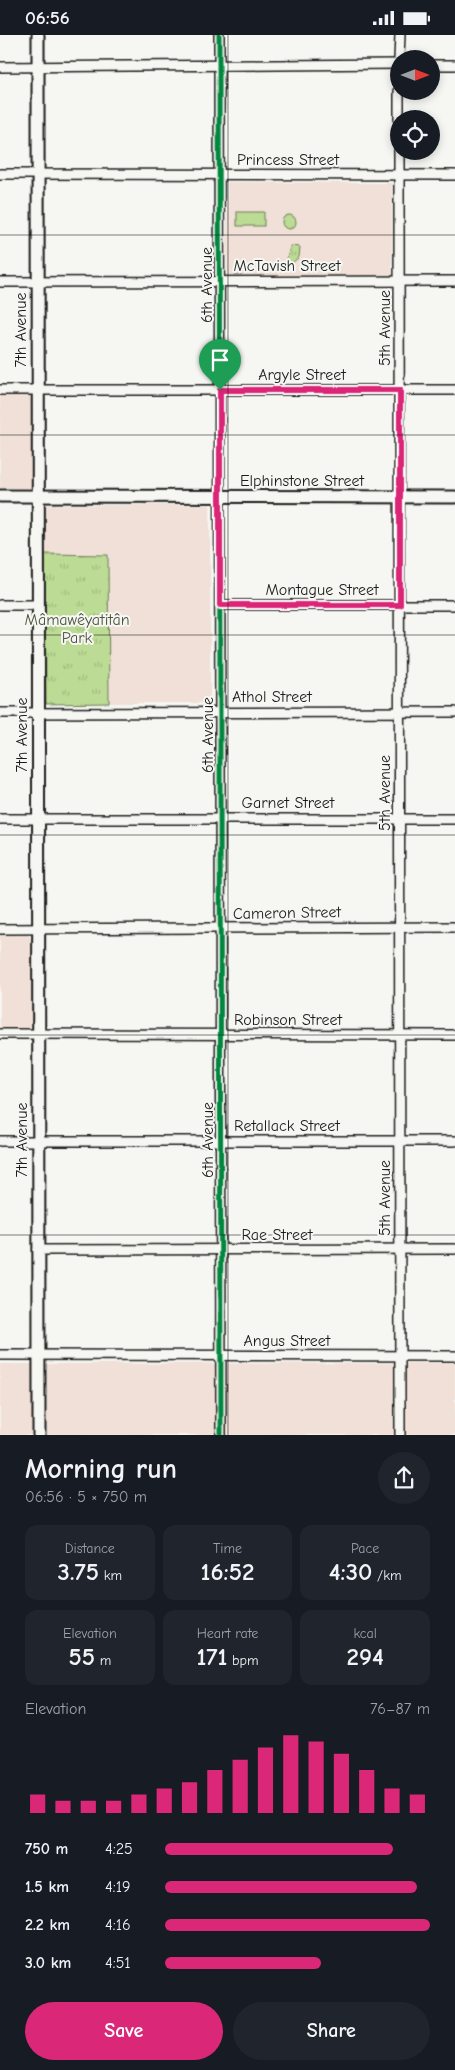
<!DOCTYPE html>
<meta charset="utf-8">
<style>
body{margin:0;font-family:"Comic Neue",sans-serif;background:#20242c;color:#f1f3f6;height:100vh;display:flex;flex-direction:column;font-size:19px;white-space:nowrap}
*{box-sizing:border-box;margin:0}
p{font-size:16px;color:#9ea1a6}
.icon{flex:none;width:28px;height:28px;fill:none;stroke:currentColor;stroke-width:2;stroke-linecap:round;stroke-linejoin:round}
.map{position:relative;height:1400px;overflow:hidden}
.panel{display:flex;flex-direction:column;background:#171b24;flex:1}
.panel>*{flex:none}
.needle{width:32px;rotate:90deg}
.tools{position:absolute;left:390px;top:15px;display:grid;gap:10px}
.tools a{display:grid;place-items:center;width:50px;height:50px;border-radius:50%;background:#171b24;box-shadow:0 2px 8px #0003;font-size:25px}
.pin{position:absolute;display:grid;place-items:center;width:42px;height:42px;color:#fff;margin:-51px -21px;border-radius:50% 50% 50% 0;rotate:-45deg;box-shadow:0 0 5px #0007}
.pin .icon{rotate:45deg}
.round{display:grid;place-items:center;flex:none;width:52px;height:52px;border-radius:26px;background:#20242c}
.headline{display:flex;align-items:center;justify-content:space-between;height:85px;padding:0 25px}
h1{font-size:28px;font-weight:700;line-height:38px}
.metrics{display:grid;grid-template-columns:repeat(3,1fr);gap:8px;height:85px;padding:5px 25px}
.metrics div{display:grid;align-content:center;border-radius:12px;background:#20242c;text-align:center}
.metrics b{font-size:25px;font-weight:700}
.metrics small{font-size:14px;font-weight:400}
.metrics p{font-size:14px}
.chart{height:140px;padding:10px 25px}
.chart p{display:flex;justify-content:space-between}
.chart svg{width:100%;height:90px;margin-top:5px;stroke:#db2777;stroke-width:6}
.button{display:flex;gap:10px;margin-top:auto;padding:10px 25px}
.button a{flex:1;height:58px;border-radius:30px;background:#db2777;color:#fff;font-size:20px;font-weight:700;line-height:58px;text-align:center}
.button a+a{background:#20242c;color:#f1f3f6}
ul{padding:0 25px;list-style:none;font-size:16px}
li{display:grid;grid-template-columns:80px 60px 1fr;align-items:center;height:38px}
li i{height:12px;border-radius:6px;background:#db2777}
.status{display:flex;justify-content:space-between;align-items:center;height:35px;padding:0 25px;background:#171b24;direction:ltr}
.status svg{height:14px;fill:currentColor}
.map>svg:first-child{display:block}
.built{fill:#f0e0d7}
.park{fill:url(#park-tufts);stroke:#6c7c58}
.garden{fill:#bcdb94;stroke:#6c7c58}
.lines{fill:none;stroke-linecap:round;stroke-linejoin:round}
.street-casing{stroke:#1c1c1c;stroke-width:12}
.secondary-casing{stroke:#1c1c1c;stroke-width:15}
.street{stroke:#f6f6f2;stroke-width:9}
.secondary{stroke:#f6f6f2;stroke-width:11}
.cycleway-casing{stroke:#f6f6f2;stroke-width:8}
.cycleway{stroke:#00873e;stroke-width:5}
.route-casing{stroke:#fff;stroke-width:10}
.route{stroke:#db2777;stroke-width:6}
.grid{fill:none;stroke:#1c1c1c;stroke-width:1;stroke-opacity:0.55}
.labels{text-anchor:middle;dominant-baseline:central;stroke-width:4;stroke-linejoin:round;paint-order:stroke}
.street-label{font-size:16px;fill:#1c1c1c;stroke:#f6f6f2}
.park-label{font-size:16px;fill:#4c5540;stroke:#f6f6f2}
</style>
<div class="status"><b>06:56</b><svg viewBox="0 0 49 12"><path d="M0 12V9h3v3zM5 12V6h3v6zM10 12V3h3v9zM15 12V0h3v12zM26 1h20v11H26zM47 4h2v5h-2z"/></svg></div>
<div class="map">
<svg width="455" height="1400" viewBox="0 0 455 1400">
<defs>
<pattern id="park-tufts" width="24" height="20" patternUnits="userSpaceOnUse" patternTransform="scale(1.25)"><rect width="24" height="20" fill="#bcdb94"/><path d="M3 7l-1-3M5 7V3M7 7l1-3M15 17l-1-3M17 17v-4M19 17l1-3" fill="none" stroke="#a1bb7f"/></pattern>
</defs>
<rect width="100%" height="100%" fill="#f6f6f2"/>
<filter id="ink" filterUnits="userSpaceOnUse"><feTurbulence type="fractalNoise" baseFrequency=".02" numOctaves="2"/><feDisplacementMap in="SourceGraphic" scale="10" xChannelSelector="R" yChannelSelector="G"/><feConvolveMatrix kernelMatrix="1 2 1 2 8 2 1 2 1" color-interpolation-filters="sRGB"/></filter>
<g filter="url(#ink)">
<g class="built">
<path d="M227 147 392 148V240H227Z"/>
<rect x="0" y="361" width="31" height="92"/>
<path d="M45 470H210V668H109L108 520 45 519Z"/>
<path d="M0 900H28L32 905V986L30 992 27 993H0Z"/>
<path d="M455 1328V1400H0V1329Z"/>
</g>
<g class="park">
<circle cx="289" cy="187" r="7"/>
<path d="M291 211 300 212 299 222 292 228 286 225Z"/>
<path d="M45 519 108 520 109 668 46 669Z"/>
</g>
<rect class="garden" x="237" y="177" width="27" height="14"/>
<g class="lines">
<g class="street-casing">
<g id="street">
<path d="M219 0 221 1400"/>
<path d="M399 24 400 0"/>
<path d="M431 30H455"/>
<path d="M0 32 399 29"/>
<path d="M399 56V84"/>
<path d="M399 116 400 1400"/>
<path d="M0 139 455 140"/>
<path d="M0 247 455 246"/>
<path d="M0 355H455"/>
<path d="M0 570H38"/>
<path d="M220 570H455"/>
<path d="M0 678 455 677"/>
<path d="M0 784H455"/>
<path d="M0 894 455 892"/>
<path d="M0 999 455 1000"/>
<path d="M0 1106H455"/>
<path d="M38 1215 455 1214"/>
<path d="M0 1320 455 1321"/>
</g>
</g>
<g class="secondary-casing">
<g id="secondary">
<path d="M38 0 39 1400"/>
<path d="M0 461 455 462"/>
</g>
</g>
<use href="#street" class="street"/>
<use href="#secondary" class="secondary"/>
<g class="cycleway-casing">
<path id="cycleway" d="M219 0 221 1400"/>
</g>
<use href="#cycleway" class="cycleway"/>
</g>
</g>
<g class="lines" filter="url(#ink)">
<g class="route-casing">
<rect id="route" x="220" y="355" width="180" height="215"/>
</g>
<use href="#route" class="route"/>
</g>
<path class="grid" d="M228 0V1400M0 200H455M0 400H455M0 600H455M0 800H455M0 1000H455M0 1200H455"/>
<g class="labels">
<g class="street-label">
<text x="288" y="125">Princess Street</text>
<text x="287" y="231">McTavish Street</text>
<text transform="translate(207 250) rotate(-90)">6th Avenue</text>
<text transform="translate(385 293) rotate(-90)">5th Avenue</text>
<text transform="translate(21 295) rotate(-90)">7th Avenue</text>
<text x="302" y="340">Argyle Street</text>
<text x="302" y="446">Elphinstone Street</text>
<text x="322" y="555">Montague Street</text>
<text x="272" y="662">Athol Street</text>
<text transform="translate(22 700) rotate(-90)">7th Avenue</text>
<text transform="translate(208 700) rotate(-90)">6th Avenue</text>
<text transform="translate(385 758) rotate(-90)">5th Avenue</text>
<text x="288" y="768">Garnet Street</text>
<text transform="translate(287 878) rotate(-1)">Cameron Street</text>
<text x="288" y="985">Robinson Street</text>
<text x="287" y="1091">Retallack Street</text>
<text transform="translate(22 1105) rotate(-90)">7th Avenue</text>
<text transform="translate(208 1105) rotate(-90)">6th Avenue</text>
<text transform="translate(385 1163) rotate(-90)">5th Avenue</text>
<text x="277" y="1200">Rae Street</text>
<text x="287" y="1306">Angus Street</text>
</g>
<g class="park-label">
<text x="77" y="585">Mâmawêyatitân<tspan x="77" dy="18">Park</tspan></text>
</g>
</g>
</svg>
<div class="tools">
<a><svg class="needle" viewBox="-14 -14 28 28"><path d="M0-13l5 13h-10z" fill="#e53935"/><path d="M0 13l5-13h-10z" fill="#9ea1a6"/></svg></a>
<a><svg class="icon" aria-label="locate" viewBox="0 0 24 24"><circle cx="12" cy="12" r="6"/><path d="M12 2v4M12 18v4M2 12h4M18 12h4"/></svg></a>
</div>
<div class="pin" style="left:220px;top:355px;background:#1e9e55"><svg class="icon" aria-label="arrive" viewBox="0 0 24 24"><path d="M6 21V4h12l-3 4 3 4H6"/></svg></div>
</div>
<section class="panel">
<div class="headline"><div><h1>Morning run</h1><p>06:56 · 5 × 750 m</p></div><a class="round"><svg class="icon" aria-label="share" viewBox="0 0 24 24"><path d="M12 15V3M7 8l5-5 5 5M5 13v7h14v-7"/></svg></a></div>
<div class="metrics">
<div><p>Distance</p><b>3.75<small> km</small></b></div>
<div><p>Time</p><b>16:52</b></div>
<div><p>Pace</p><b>4:30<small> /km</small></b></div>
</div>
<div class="metrics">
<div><p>Elevation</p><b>55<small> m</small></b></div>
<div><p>Heart rate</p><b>171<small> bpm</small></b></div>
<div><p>kcal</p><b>294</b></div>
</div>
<div class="chart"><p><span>Elevation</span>76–87 m</p>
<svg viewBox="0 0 160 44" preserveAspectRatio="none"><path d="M5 44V35M15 44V38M25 44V38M35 44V38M45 44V35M55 44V32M65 44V29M75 44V23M85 44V18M95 44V12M105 44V6M115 44V9M125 44V15M135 44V23M145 44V32M155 44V35"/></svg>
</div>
<ul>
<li><b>750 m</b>4:25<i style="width:86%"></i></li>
<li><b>1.5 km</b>4:19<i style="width:95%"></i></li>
<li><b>2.2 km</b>4:16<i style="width:100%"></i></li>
<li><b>3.0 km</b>4:51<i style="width:59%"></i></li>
</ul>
<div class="button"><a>Save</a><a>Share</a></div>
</section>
